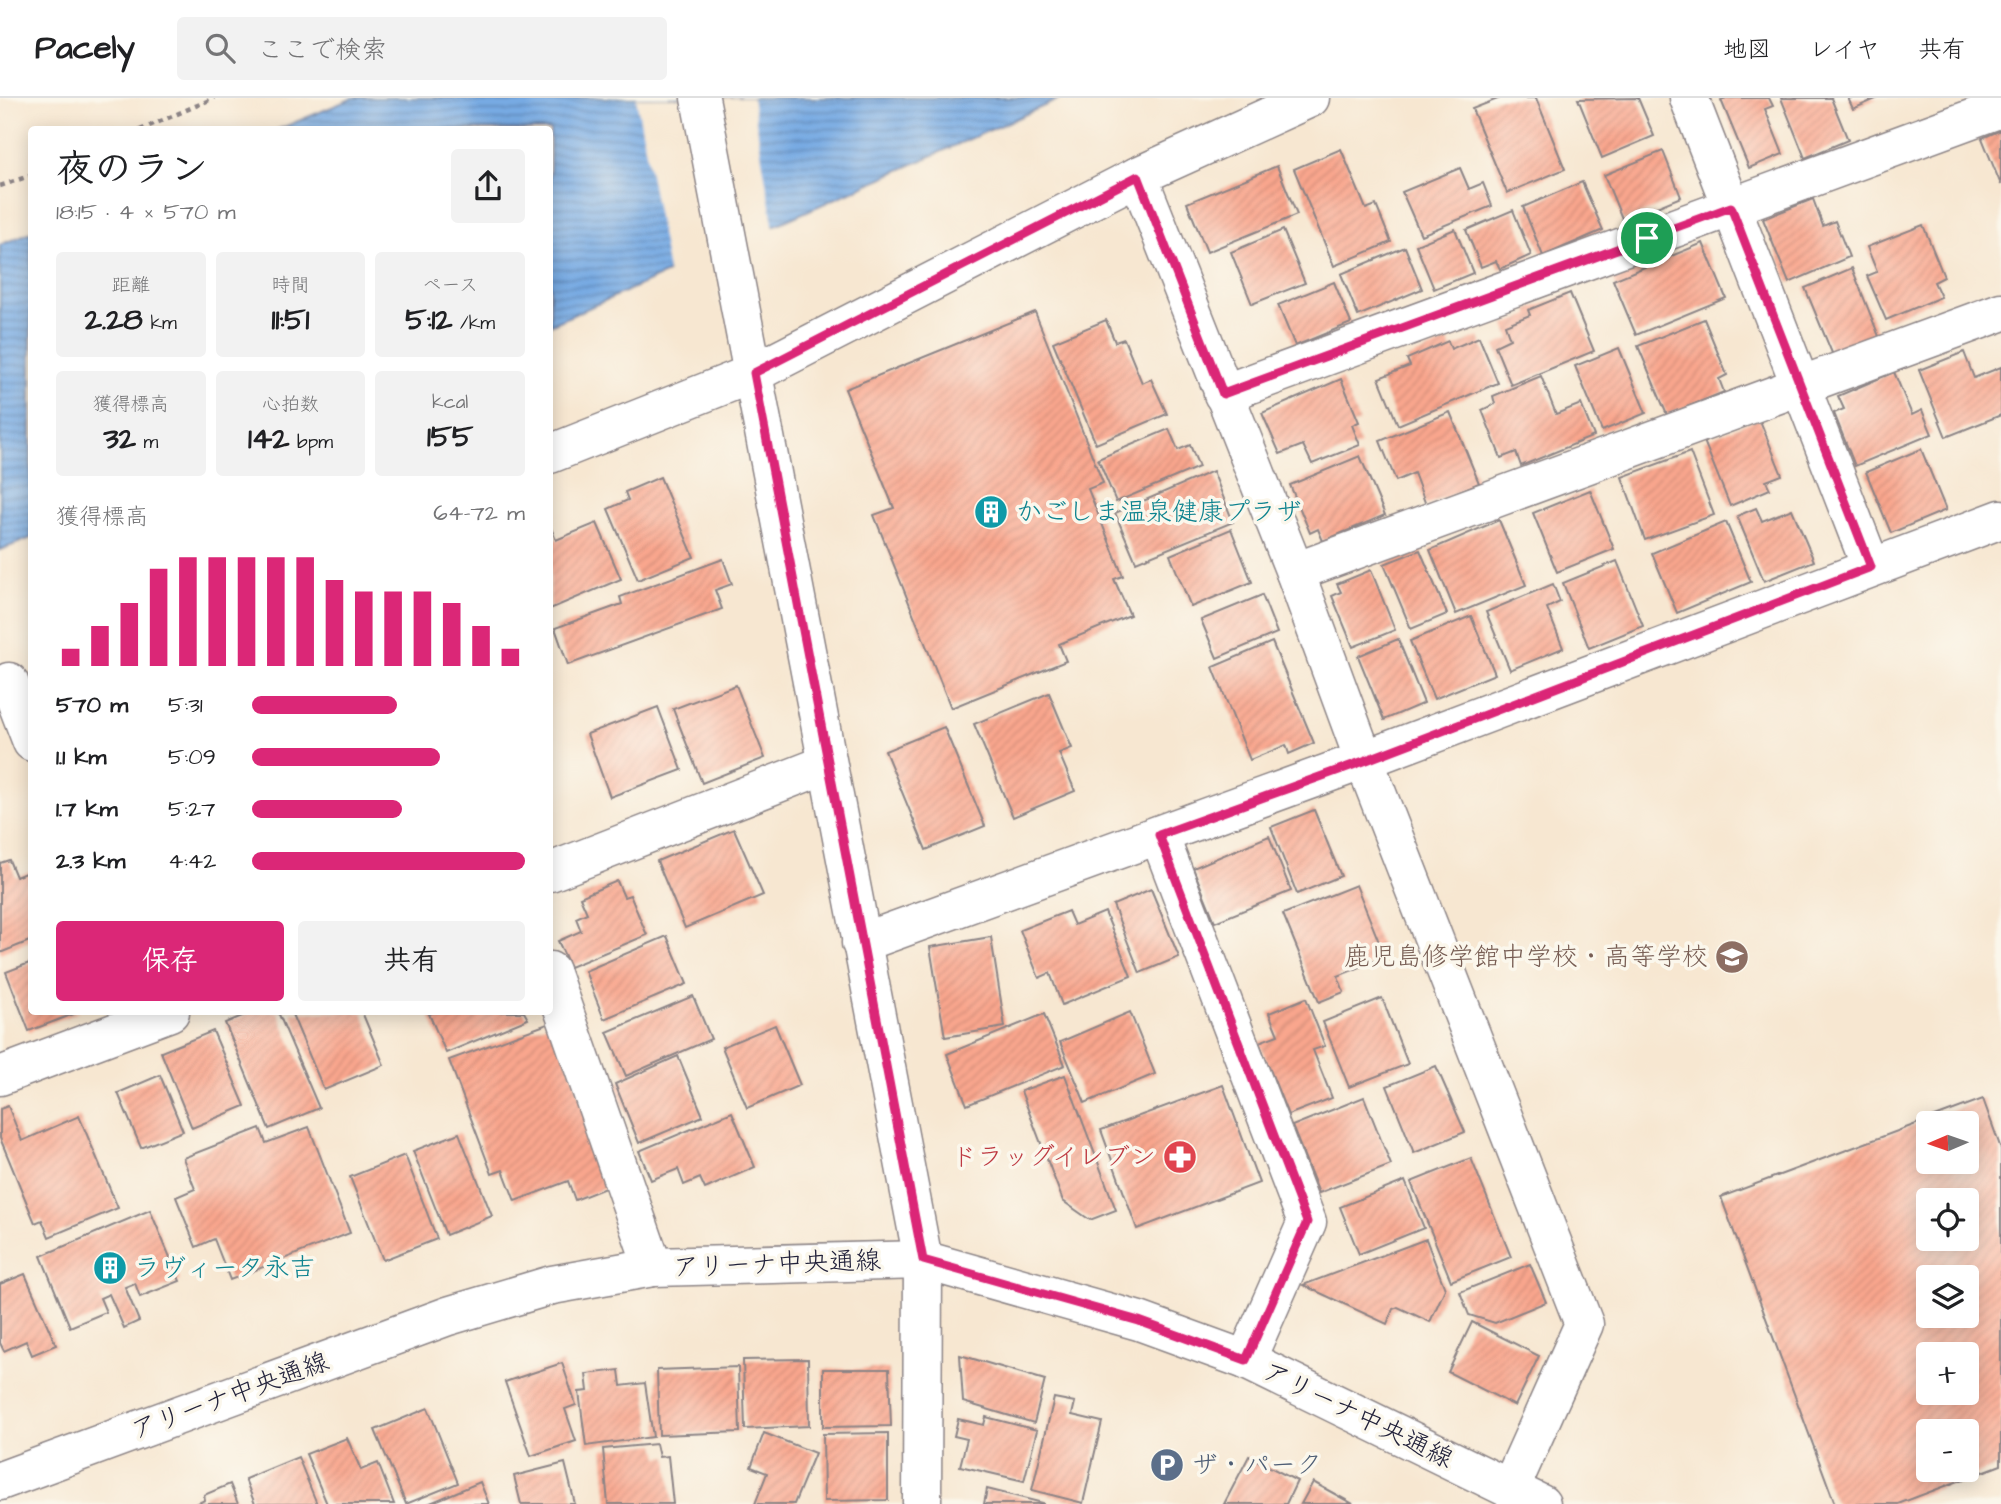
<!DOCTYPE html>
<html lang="ja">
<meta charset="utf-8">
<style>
body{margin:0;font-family:"Architects Daughter","Klee One",sans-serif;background:#f2f2f2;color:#202124;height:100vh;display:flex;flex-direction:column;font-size:26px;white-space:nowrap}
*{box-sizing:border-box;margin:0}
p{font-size:23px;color:#757577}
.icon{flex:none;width:38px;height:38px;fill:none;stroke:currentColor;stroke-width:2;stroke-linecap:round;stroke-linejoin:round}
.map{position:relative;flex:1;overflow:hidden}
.details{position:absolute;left:28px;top:28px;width:525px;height:889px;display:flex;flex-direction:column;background:#fff;border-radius:7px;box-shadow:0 4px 18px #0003}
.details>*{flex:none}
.needle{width:46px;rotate:268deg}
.tools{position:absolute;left:1916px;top:1013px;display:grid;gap:14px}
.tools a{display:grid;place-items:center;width:63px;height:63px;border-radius:7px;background:#fff;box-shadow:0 4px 18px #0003;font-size:35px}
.pin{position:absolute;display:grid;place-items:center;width:60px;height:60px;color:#fff;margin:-30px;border:4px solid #fff;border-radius:50%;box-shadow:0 2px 7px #0007}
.round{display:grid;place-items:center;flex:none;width:74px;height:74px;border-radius:7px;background:#f2f2f2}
.headline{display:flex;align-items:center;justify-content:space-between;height:119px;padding:0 28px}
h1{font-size:38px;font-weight:700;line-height:52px}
.metrics{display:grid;grid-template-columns:repeat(3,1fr);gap:10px;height:119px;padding:7px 28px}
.metrics div{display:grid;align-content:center;border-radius:7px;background:#f2f2f2;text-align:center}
.metrics b{font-size:30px;font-weight:700}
.metrics small{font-size:19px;font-weight:400}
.metrics p{font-size:19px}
.chart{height:196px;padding:14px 28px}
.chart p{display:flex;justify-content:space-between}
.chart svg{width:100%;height:126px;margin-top:7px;stroke:#db2777;stroke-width:6}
.primary-button{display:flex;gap:14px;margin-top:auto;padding:14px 28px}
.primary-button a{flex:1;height:80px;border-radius:7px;background:#db2777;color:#fff;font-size:28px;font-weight:700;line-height:80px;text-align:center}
.primary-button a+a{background:#f2f2f2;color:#202124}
ul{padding:0 28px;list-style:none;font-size:23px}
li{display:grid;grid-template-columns:112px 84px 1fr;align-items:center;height:52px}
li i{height:18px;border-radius:9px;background:#db2777}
header{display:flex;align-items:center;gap:42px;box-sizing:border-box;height:98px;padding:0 35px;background:#fff;border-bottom:2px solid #e0e0e0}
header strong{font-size:33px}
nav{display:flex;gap:38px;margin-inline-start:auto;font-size:24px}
.search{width:490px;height:63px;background:#f2f2f2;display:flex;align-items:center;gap:18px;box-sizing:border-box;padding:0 24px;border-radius:7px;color:#757577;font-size:26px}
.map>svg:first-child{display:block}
.water{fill:url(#water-rules);stroke:#4c668f;stroke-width:2}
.pier{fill:#f7e7d1}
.building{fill:url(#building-hatch);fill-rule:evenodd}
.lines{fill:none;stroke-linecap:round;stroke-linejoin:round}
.minor-casing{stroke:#8c8486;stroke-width:41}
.path{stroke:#8c8486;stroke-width:4.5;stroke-dasharray:5 5;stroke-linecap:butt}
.minor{stroke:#fff;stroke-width:38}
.route-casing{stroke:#fff;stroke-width:14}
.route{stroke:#db2777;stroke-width:9}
.labels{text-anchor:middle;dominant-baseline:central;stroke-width:7;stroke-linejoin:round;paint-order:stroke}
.culture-label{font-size:26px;fill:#0d838f;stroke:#fbf7ec;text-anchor:start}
.education-label{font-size:26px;fill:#785e54;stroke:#fbf7ec;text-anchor:end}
.health-label{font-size:26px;fill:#be3a42;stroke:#fbf7ec;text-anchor:end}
.street-label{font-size:26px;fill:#22223b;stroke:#fbf7ec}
.service-label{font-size:26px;fill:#4e5e75;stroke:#fbf7ec;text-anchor:start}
</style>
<header>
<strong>Pacely</strong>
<div class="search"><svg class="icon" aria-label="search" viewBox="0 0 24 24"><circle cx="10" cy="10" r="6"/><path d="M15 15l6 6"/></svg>ここで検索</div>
<nav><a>地図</a><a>レイヤ</a><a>共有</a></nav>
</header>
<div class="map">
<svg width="2001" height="1406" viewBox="0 0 2001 1406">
<defs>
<pattern id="water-rules" width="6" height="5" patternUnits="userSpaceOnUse" patternTransform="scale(1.75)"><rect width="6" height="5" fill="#77aae3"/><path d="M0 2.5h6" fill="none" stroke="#618ab9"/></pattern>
<pattern id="building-hatch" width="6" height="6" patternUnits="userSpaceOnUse" patternTransform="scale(1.75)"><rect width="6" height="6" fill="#f9a68d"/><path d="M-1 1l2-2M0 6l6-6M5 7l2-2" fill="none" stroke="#d58f7b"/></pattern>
</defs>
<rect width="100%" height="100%" fill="#fbf7ec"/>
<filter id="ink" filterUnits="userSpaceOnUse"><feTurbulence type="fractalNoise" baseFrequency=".0143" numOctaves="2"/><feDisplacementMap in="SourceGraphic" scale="14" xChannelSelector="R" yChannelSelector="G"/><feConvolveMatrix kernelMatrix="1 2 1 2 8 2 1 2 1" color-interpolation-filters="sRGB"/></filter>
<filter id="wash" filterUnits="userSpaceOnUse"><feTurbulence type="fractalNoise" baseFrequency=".00686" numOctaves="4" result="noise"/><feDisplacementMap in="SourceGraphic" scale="28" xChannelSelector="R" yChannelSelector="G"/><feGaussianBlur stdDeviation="1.57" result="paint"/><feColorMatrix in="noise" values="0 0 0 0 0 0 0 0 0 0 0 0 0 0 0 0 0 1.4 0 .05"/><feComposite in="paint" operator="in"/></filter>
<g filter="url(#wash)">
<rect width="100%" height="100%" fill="#f7e7d1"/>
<g class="water">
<path d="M353 0H1062L550 227V32H277Z"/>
<path d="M31 134V440L0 452V147Z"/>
</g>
<path class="pier" d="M636 0H752L774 132 669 178Z"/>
<g id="blocks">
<g class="building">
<path d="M1500 0H1536L1565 71 1507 95 1472 11Z"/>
<path d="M1638 0 1654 38 1602 60 1578 1Z"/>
<path d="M1726 0H1769L1773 8 1765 11 1783 56 1749 70 1721 2Z"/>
<path d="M1781 0H1831L1848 42 1805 60Z"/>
<path d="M1848 0H1878L1853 11Z"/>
<path d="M2001 32V87L1982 40Z"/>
<path d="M1341 51 1366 111 1376 107 1391 144 1334 168 1294 71Z"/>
<path d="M1663 53 1681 99 1623 123 1604 77Z"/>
<path d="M1277 68 1297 117 1207 154 1187 105Z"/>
<path d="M1460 70 1469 91 1483 85 1492 108 1421 137 1402 94Z"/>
<path d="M1582 84 1603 132 1543 158 1523 109Z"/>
<path d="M1813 101 1823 128 1835 123 1849 159 1789 185 1763 121Z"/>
<path d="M1513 112 1531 157 1500 171 1496 163 1481 169 1466 132Z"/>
<path d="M1923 127 1944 179 1934 184 1941 199 1886 222 1867 178 1877 174 1867 149Z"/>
<path d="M1455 131 1473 175 1434 191 1416 147Z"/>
<path d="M1283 132 1305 185 1252 206 1231 154Z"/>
<path d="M1703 145 1726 200 1636 237 1613 182Z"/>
<path d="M1405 149 1422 191 1358 218 1341 176Z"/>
<path d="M1852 170 1880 241 1834 260 1805 190Z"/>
<path d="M1334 184 1351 225 1295 248 1278 207Z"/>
<path d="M1570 195 1594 253 1511 287 1495 248 1510 241 1505 227 1530 217 1528 212Z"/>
<path d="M1035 214 1103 385 1088 391 1123 478 1114 481 1130 517 1059 546 1066 563 951 610 874 417 894 410 845 291Z"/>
<path d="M1704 221 1727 277 1719 281 1724 294 1667 317 1638 248Z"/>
<path d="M1106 222 1115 244 1124 241 1142 285 1151 281 1167 316 1096 346 1053 244Z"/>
<path d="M1479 239 1498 285 1398 327 1379 280 1410 268 1407 261 1448 243 1451 251Z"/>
<path d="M1619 250 1646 315 1602 333 1575 268Z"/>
<path d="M1964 254 1974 280 2001 269V317L1946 339 1919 272Z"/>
<path d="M1894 274 1912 317 1922 312 1932 336 1855 368 1834 315 1844 311 1838 298Z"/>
<path d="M1541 278 1556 316 1581 306 1594 338 1521 368 1516 354 1501 360 1482 312 1495 306 1493 298Z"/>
<path d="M1341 281 1359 324 1352 327 1360 347 1312 366 1303 347 1280 356 1262 315Z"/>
<path d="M1450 314 1479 385 1426 407 1414 375 1396 383 1380 343Z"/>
<path d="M1759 320 1782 377 1766 383 1770 391 1730 408 1704 343Z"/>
<path d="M1169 331 1178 352 1190 347 1199 369 1116 404 1098 361Z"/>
<path d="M1921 351 1946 412 1891 435 1866 374Z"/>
<path d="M1690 354 1714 417 1645 442 1622 379Z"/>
<path d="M1360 358 1385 417 1323 443 1318 431 1310 435 1290 387Z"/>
<path d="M1213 373 1233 424 1136 464 1115 415Z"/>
<path d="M660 379 694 459 638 482 608 411 628 402 625 394Z"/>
<path d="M1590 392 1614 451 1557 474 1533 415Z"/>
<path d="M1756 410 1762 423 1792 411 1814 463 1764 483 1737 418Z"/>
<path d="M1499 422 1526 487 1456 516 1430 452Z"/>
<path d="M1726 424 1751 484 1677 515 1652 455Z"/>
<path d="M597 425 621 481 550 511V428L556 442Z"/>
<path d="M1231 431 1252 484 1191 509 1170 457Z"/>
<path d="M1420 452 1447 516 1411 531 1384 466Z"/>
<path d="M723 461 732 486 715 492 722 511 568 567 555 530 622 506 620 499Z"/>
<path d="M1617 463 1643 528 1589 550 1563 485Z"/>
<path d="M1371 472 1395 532 1353 549 1332 498 1341 494 1337 486Z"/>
<path d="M1553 486 1560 504 1547 510 1563 550 1510 572 1486 514Z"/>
<path d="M1262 497 1277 535 1217 560 1201 522Z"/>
<path d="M1471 518 1495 576 1434 601 1410 543Z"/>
<path d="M1398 541 1424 605 1384 622 1358 558Z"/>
<path d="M1272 544 1314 645 1289 656 1286 647 1250 662 1213 569Z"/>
<path d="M736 587 765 660 702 685 673 611Z"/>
<path d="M1049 595 1072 650 1059 655 1075 693 1013 719 974 626Z"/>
<path d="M658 609 682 672 610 699 587 636Z"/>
<path d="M944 629 985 728 926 752 885 653Z"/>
<path d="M1314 712 1341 778 1297 796 1271 729Z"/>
<path d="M734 731 763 797 685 830 657 763Z"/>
<path d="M1269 738 1291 793 1215 824 1193 770Z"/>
<path d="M9 762 16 779 32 772V842L0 855V765Z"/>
<path d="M617 783 624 799 630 797 647 837 570 869 558 843 581 833 576 820 587 815 580 799Z"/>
<path d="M1356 787 1385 859 1338 878 1344 894 1319 904 1283 816Z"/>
<path d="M1151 791 1179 859 1140 875 1113 807Z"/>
<path d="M1068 813 1074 827 1105 814 1131 878 1062 907 1050 875 1039 880 1020 832Z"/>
<path d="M667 838 687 886 604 921 585 873Z"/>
<path d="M991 839 1005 929 945 939 930 849Z"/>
<path d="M32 864V914H79L29 933 6 874Z"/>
<path d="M693 898 711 941 626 978 607 934Z"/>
<path d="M1306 900 1325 948 1313 952 1332 1000 1288 1017 1259 944 1278 937 1269 915Z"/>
<path d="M1382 900 1408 966 1349 989 1323 924Z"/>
<path d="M252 914H278L319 1010 269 1031 225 925Z"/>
<path d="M291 914H362L384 967 324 992Z"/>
<path d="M435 914H524L528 921 446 955 429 916Z"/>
<path d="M1130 914 1155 976 1085 1005 1060 944Z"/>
<path d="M1044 916 1065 967 967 1007 947 956Z"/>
<path d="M553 924 613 1087 575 1102 568 1083 515 1103 503 1072 492 1076 449 962Z"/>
<path d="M775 927 800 987 747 1010 722 949Z"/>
<path d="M213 933 245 1008 192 1030 161 954Z"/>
<path d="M678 958 703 1018 639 1045 615 986Z"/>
<path d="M1436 968 1465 1034 1414 1055 1387 988Z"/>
<path d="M160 977 183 1033 141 1050 118 995Z"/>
<path d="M1065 977 1116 1112 1090 1122 1063 1103 1021 993Z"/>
<path d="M1223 987 1259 1085 1137 1131 1101 1032Z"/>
<path d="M1364 999 1391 1067 1319 1095 1292 1028Z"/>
<path d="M1983 1001 2001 1051V1367L1898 1406H1835L1721 1099ZM1928 1026H1967V1064H1928ZM1928 1102H1967V1141H1928ZM1928 1180H1967V1218H1928ZM1928 1256H1967V1295H1928ZM1928 1334H1967V1372H1928Z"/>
<path d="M8 1008 22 1043 79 1018 118 1110 49 1139 42 1122 35 1125 0 1040V1011Z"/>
<path d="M732 1014 755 1069 705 1091 700 1080 684 1087 678 1071 651 1082 639 1053Z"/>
<path d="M309 1029 350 1135 230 1182 214 1141 196 1149 176 1099 195 1091 183 1060 260 1030 266 1045Z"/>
<path d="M459 1035 492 1118 446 1137 413 1053Z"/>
<path d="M405 1057 437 1141 383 1162 350 1079Z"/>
<path d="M1471 1060 1511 1159 1451 1183 1411 1084Z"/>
<path d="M1405 1083 1424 1130 1359 1156 1340 1109Z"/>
<path d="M150 1112 180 1183 140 1199 135 1185 125 1189 139 1223 124 1230 109 1196 100 1200 106 1214 70 1229 41 1158Z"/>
<path d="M1426 1141 1445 1191 1430 1224 1398 1209 1393 1211 1387 1226 1303 1187Z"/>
<path d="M1530 1166 1546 1204 1495 1225 1469 1217 1460 1194Z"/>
<path d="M25 1176 56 1247 32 1257 26 1243 4 1253 0 1245V1186Z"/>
<path d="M1472 1224 1539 1258 1515 1308 1448 1274Z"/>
<path d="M960 1257 1045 1282 1034 1325 963 1304Z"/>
<path d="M808 1261 809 1328 745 1331 743 1262Z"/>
<path d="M562 1265 576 1307 565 1311 576 1343 531 1358 505 1284Z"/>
<path d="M738 1269 740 1334 659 1337 657 1272Z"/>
<path d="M823 1271H889L891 1328 823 1329Z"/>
<path d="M619 1272 621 1288 645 1285 653 1339 586 1348 579 1294 588 1293 586 1276Z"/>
<path d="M1054 1300 1075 1304 1072 1317 1102 1324 1083 1405 1032 1392Z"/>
<path d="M428 1310 458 1385 406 1406 375 1332Z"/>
<path d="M986 1319 1037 1332 1024 1383 960 1368 967 1341 954 1338 958 1321 984 1327Z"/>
<path d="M764 1335 815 1355 794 1406H755L767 1375 751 1369Z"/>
<path d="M888 1335V1402L824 1403 823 1336Z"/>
<path d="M347 1340 361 1372 378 1365 394 1406H327L306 1356Z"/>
<path d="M656 1346 659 1359 668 1358 673 1406H608L603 1351Z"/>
<path d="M1249 1358 1297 1383 1286 1406H1224Z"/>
<path d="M298 1359 317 1406H255L245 1381Z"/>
<path d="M565 1365 575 1406H521L514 1378Z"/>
<path d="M480 1384 489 1406H428Z"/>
<path d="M1313 1384 1353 1406H1301Z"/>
<path d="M230 1386 238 1406H196L205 1402 204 1397Z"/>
<path d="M987 1391 1043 1405V1406H984Z"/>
</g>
</g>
</g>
<g filter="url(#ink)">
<use href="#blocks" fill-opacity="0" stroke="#8c8486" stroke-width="2"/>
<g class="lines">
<g class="minor-casing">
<g id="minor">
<path d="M700 0 923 1162 922 1406"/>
<path d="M1689 0 1871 469"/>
<path d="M1138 78 1295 474 1364 662 1584 1226 1510 1391"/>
<path d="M1223 296 2001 10"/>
<path d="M550 356 754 275 1138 78 1310 0"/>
<path d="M1295 474 2001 214"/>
<path d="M9 584 32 644"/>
<path d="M1159 737 1307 1124 1246 1262"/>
<path d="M550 774 827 666"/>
<path d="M861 845 1364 662 2001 421"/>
<path d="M550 873 653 1169"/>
<path d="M0 978 170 914"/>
<path d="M0 1383 448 1218 552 1187 653 1169 923 1162 1139 1223 1246 1262 1541 1406"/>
</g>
</g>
<g class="path">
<path d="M140 32 214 0"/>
<path d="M0 88 32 77"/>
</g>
<use href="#minor" class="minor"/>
</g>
</g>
<g class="lines" filter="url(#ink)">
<g class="route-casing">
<path id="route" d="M1138 78 1223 296 1731 109 1871 469 1364 663 1159 737 1307 1124 1246 1262 1139 1223 923 1162 754 275Z"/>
</g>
<use href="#route" class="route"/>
</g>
<defs>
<g id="building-disc" transform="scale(1.75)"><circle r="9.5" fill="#0f9aa8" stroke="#fbf7ec"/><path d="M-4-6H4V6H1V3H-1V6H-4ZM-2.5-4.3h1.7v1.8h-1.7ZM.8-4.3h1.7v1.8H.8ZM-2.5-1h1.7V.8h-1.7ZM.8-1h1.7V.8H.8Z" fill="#fff"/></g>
<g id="school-disc" transform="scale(1.75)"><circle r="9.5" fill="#8d6e63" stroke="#fbf7ec"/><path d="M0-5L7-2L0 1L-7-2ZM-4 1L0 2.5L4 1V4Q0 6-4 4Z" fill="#fff"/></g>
<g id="pharmacy-disc" transform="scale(1.75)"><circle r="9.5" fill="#e0444e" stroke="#fbf7ec"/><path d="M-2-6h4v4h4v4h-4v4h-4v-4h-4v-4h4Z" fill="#fff"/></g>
<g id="parking-disc" transform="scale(1.75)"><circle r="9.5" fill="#5c6f8a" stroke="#fbf7ec"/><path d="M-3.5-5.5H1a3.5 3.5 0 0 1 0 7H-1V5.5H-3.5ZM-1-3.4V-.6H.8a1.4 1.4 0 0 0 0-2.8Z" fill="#fff"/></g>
</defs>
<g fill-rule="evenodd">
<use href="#building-disc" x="991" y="414"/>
<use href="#school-disc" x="1732" y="859"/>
<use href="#pharmacy-disc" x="1180" y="1059"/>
<use href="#building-disc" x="110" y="1170"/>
<use href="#parking-disc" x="1167" y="1367"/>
</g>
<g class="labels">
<g class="culture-label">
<text x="1016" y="414">かごしま温泉健康プラザ</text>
<text x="134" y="1170">ラヴィータ永吉</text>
</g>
<g class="education-label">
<text x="1708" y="859">鹿児島修学館中学校・高等学校</text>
</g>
<g class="health-label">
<text x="1156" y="1059">ドラッグイレブン</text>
</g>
<g class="street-label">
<text transform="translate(777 1166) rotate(-2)">アリーナ中央通線</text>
<text transform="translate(230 1298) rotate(-20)">アリーナ中央通線</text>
<text transform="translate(1358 1317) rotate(26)">アリーナ中央通線</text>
</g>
<g class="service-label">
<text x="1192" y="1367">ザ・パーク</text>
</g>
</g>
</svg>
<div class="tools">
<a><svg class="needle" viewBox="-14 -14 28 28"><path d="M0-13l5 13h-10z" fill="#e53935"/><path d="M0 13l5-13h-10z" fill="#757577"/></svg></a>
<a><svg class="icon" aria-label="locate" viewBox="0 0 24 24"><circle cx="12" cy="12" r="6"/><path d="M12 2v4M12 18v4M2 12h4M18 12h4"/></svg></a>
<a><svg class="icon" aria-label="layers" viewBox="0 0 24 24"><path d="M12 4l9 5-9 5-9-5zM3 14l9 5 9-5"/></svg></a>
<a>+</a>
<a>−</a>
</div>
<div class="pin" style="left:1647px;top:140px;background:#1e9e55"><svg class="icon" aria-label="arrive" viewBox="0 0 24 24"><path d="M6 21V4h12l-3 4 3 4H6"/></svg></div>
<section class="details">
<div class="headline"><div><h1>夜のラン</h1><p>18:15 · 4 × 570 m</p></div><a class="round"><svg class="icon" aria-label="share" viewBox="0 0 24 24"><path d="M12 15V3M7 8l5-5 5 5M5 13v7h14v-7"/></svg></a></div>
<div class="metrics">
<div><p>距離</p><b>2.28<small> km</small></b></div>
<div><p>時間</p><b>11:51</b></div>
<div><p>ペース</p><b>5:12<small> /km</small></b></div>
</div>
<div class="metrics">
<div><p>獲得標高</p><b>32<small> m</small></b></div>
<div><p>心拍数</p><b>142<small> bpm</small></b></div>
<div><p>kcal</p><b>155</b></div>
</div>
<div class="chart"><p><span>獲得標高</span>64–72 m</p>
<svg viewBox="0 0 160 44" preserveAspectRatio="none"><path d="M5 44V38M15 44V30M25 44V22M35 44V10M45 44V6M55 44V6M65 44V6M75 44V6M85 44V6M95 44V14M105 44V18M115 44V18M125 44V18M135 44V22M145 44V30M155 44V38"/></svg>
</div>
<ul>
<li><b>570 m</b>5:31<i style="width:53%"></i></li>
<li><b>1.1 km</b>5:09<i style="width:69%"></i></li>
<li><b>1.7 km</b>5:27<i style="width:55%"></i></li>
<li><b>2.3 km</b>4:42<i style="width:100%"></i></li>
</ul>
<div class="primary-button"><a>保存</a><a>共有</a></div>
</section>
</div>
